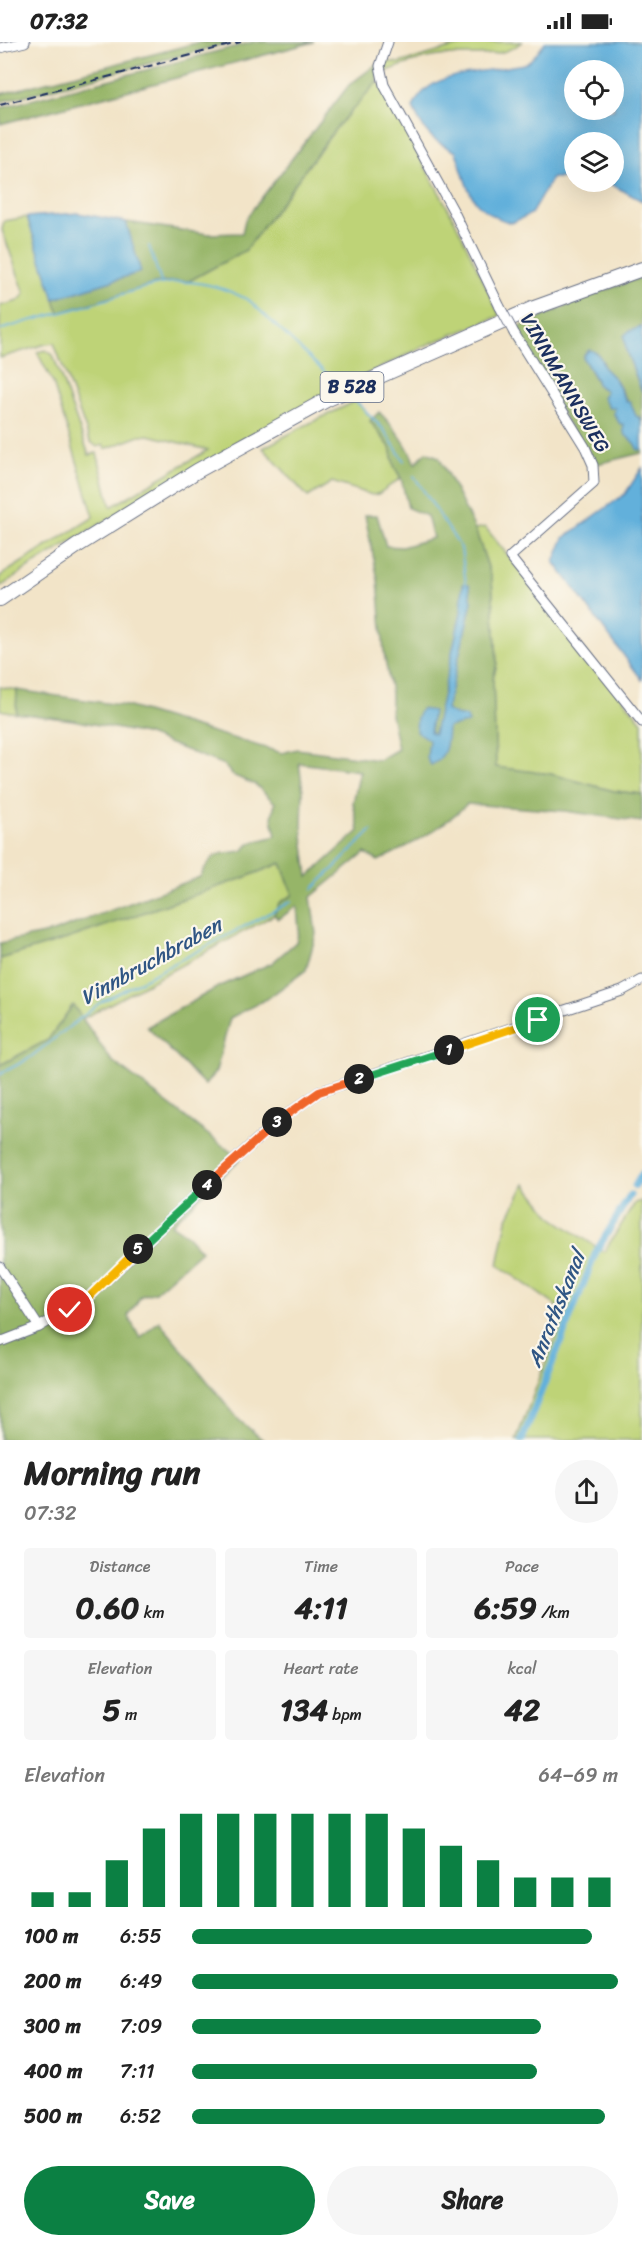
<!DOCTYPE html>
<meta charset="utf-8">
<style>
body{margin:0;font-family:Sriracha,sans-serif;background:#f6f6f6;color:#222;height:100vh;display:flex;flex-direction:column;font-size:22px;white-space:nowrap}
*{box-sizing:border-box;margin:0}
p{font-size:20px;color:#767676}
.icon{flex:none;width:33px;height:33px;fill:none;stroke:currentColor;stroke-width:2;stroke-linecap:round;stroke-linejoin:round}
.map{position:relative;height:1398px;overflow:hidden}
.panel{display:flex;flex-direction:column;background:#fff;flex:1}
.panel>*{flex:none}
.controls{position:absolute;left:564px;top:18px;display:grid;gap:12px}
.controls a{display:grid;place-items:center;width:60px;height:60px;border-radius:50%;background:#fff;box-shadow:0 6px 24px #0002;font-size:30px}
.pin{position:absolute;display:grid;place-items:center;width:51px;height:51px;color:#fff;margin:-26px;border:3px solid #fff;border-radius:50%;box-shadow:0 2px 6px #0007}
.km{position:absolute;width:30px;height:30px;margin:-15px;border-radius:50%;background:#222;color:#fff;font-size:16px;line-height:30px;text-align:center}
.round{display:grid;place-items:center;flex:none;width:63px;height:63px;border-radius:32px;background:#f6f6f6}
.overview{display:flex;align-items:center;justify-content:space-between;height:102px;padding:0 24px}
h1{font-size:33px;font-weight:800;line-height:45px}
.figures{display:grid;grid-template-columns:repeat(3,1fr);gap:9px;height:102px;padding:6px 24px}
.figures div{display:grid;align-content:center;border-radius:6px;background:#f6f6f6;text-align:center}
.figures b{font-size:30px;font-weight:800}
.figures small{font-size:16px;font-weight:400}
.figures p{font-size:16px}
.chart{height:168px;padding:12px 24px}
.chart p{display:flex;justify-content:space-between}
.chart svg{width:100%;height:108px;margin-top:6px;stroke:#0b8043;stroke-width:6}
.primary-button{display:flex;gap:12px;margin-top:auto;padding:12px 24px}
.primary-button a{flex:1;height:69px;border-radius:36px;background:#0b8043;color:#fff;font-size:24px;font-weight:800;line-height:69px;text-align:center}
.primary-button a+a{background:#f6f6f6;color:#222}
ul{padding:0 24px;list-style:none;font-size:20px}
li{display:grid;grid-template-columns:96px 72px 1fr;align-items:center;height:45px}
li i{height:15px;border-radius:8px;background:#0b8043}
.status{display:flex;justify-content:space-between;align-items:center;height:42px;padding:0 30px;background:#fff;direction:ltr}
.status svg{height:16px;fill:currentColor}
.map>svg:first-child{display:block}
.green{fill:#bed377;stroke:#6c816a;stroke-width:1.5}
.forest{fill:#96b568;stroke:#587263;stroke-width:1.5;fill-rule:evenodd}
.water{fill:#62b0db;stroke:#3e709c;stroke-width:1.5;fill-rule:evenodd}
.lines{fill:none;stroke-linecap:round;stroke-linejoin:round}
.stream{stroke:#62b0db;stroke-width:2}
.canal{stroke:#62b0db;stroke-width:7}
.minor-casing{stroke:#666e83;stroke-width:11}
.highway-casing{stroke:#666e83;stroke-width:16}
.minor{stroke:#fff;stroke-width:9}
.highway{stroke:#fff;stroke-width:14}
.rail{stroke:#1b2f5e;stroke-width:2;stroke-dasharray:9 4.5;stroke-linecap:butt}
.minor-bridge-casing{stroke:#666e83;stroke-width:11;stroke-linecap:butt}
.minor-bridge{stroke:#fff;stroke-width:9}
.split-1-casing{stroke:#fff;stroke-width:12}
.split-2-casing{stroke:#fff;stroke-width:12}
.split-3-casing{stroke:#fff;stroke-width:12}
.split-4-casing{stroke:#fff;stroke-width:12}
.split-5-casing{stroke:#fff;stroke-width:12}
.split-6-casing{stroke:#fff;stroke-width:12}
.split-1{stroke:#f5b400;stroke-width:8}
.split-2{stroke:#22a559;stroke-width:8}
.split-3{stroke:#f0652b;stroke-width:8}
.split-4{stroke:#f0652b;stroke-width:8}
.split-5{stroke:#22a559;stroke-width:8}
.split-6{stroke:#f5b400;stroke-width:8}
.labels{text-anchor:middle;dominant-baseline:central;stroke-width:4.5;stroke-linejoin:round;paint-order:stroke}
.shield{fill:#fbf7ec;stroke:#5e6b89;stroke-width:1.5}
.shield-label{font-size:18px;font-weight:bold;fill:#1b2f5e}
.street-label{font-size:20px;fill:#1b2f5e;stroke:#fbf7ec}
.water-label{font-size:21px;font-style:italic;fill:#305684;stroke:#fbf7ec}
</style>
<div class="status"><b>07:32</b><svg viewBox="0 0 49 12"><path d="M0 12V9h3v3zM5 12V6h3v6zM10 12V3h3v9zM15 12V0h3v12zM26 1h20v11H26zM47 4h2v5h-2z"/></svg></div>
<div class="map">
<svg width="642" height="1398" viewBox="0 0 642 1398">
<rect width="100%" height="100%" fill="#fbf7ec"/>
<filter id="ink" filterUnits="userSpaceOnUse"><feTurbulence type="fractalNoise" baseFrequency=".0167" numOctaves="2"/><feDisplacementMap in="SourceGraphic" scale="12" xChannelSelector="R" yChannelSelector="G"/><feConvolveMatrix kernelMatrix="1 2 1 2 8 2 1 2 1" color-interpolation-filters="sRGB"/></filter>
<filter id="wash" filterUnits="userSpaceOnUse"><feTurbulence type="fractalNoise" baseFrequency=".008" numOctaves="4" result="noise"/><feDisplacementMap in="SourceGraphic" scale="24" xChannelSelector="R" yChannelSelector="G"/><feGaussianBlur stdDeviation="1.35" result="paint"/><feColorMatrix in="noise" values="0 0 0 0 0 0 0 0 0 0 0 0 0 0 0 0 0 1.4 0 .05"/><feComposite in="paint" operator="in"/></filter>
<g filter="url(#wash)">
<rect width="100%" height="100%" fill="#f2e4c8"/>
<g class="green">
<path d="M472 0H522C497 20 468 10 439 14 420 16 402 24 384 30L385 19 399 21Z"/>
<path d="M378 39 455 179 500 274 429 302 335 348 99 483 28 526 0 545V534L94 475 53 341 37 310 46 308 53 313 89 413 97 411 111 465 208 408 149 393 140 394 105 407 104 403 97 405 90 399 54 301 46 302 0 316V264L18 259 25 252 2 188 4 179 27 175 59 271 161 240 189 239 246 208 336 86Z"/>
<path d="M356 359 372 376 370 379 390 405 394 424 401 436 378 452 372 453 332 440 308 455 263 406 304 384Z"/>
<path d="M485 485 642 680V752L614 749 551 732 496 726 493 637 497 621 492 537 475 487Z"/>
<path d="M0 645 17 648 16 671 0 668Z"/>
<path d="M281 821 293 853 279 861 274 873 82 977 72 964 48 998 0 1023V917L67 897 246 835Z"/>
<path d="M525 1142 553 1176 604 1210 635 1161 642 1159V1398H516L565 1270 498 1223 507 1178Z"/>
</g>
<g class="forest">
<path d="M200 0H233L0 60V52Z"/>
<path d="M253 0H314L0 82V66Z"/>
<path d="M377 22 378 39 336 86 246 208 189 239 161 240 59 271 54 257 140 230 126 180 208 192 242 191 245 178 249 172 349 43Z"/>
<path d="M642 235V285L638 286 626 308 642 350V383L640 376 636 374 615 337 603 325V320L597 311 583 316 600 346H605L635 401 642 407V411L593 423 514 291 521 284 592 253Z"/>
<path d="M379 370C395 386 407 401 415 422L426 410 439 415 475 487 492 537 497 621 493 637 496 725 551 732 614 749 642 752V780L565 769 467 762C441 787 411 803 378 819L365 811 311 855 316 892 306 928 268 956 230 976 216 1029 205 1043 147 985 220 944 272 921 296 900 299 888 297 864 279 877 274 873 279 861 293 853 281 821 246 835 67 897 0 917V901L53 890 200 835C213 810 215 812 243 809L250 801 276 794 272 776 275 761 256 743 232 733 224 723 145 692 73 678 16 671 17 648 126 664 282 711 297 707 379 718 398 707 391 672V651L384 611 378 538 365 473H377L386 504 402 505 433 496 427 474 408 466 401 436 394 424 390 405 370 379ZM299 721 360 729 353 761 359 789 308 835 302 785 303 749Z"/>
<path d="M73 963 111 1018 240 1117 171 1182 186 1192 201 1209 155 1250 141 1254 128 1274 140 1296 159 1279 239 1378 263 1398H0V1023L48 998Z"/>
</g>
<g class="water">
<path d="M545 0H642V159L607 140H614V100H574V136H552L531 172 511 181C468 167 469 148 456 110 432 98 424 91 413 66 427 28 479 32 512 24 516 23 522 23 526 21 534 17 540 6 545 0ZM574 28H614V68H574Z"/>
<path d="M78 171 126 180 141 230 54 257 27 175Z"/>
<path d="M642 285V350L626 308 624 294 629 289Z"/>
<path d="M589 308C597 309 603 317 603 325L615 337 626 359 630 360 636 374 640 376 642 383V407L638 408C636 406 636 403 634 401 627 393 622 394 624 382H620L614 372 615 366H609L603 356 606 349 597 342 596 338 583 316 584 313Z"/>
<path d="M642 426V638L554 520 564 496 625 452Z"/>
<path d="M463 542H469L472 560 446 668 455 673 467 675 468 681 448 685C447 701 447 715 431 723L427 716 429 698 416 689 417 676 421 667 433 669 430 690 434 692 461 570Z"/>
</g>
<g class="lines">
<g class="stream">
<path d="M149 204 161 240"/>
<path d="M0 288C26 279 54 273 81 265 146 247 183 222 250 259L337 342"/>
<path d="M352 355 384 388 404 419"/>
<path d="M414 434 461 506 466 542"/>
<path d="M313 847 372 788"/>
<path d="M0 1032 28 1017 101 960 292 859"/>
</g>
<g class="canal">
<path d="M635 1144 642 1132"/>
<path d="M522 1398 596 1210 630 1153"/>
</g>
</g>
</g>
<g filter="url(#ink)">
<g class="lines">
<g class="minor-casing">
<g id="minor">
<path d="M388 0 380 24 384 43 454 170 500 265"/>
<path d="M0 6 25 0"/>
<path d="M514 291 585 405 593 423 594 441 510 515 642 680"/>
<path d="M0 1225 39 1285"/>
<path d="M0 1300 39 1285 87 1257 167 1180 275 1081 319 1050 622 949 642 938"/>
</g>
</g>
<g class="highway-casing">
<path id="highway" d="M0 557 80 502 197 429 328 357 534 266 642 227"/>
</g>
<use href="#minor" class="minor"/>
<use href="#highway" class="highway"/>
<path class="rail" d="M0 63 241 0"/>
<g class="minor-bridge-casing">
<path id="minor-bridge" d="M500 265 514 291"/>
</g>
<use href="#minor-bridge" class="minor-bridge"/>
</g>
</g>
<g class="lines" filter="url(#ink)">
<g class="split-1-casing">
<path id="split-1" d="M449 1008 538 978"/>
</g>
<g class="split-2-casing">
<path id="split-2" d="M359 1037 449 1008"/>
</g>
<g class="split-3-casing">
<path id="split-3" d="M277 1080 319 1050 359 1037"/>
</g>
<g class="split-4-casing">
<path id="split-4" d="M207 1143 277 1080"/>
</g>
<g class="split-5-casing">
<path id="split-5" d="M138 1207 207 1143"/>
</g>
<g class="split-6-casing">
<path id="split-6" d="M70 1268 87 1257 138 1207"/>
</g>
<use href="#split-1" class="split-1"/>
<use href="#split-2" class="split-2"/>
<use href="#split-3" class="split-3"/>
<use href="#split-4" class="split-4"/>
<use href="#split-5" class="split-5"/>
<use href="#split-6" class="split-6"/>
</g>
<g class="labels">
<rect class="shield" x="320.5" y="330" width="63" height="30" rx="4.5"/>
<g class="shield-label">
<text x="352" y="345">B 528</text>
</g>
<g class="street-label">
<text transform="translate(565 341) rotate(60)">VINNMANNSWEG</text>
</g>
<g class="water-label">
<text transform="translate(151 919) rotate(-29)">Vinnbruchbraben</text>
<text transform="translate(556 1267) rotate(-68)">Anrathskanal</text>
</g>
</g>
</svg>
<div class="controls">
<a><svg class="icon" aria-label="locate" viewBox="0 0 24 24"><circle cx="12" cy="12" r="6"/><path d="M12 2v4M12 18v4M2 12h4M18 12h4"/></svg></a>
<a><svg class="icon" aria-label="layers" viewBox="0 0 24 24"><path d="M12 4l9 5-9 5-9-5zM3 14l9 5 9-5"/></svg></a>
</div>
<div class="pin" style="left:538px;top:978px;background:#1e9e55"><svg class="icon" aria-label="arrive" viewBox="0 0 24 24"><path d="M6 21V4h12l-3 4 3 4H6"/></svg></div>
<div class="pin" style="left:70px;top:1268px;background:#d93025"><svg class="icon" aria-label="check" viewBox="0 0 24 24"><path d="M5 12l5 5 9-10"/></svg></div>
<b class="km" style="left:449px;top:1008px">1</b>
<b class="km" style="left:359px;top:1037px">2</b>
<b class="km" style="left:277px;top:1080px">3</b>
<b class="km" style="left:207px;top:1143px">4</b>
<b class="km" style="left:138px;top:1207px">5</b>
</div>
<section class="panel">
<div class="overview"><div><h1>Morning run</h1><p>07:32</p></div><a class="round"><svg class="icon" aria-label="share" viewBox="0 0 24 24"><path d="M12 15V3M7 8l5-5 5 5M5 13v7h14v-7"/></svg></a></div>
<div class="figures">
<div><p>Distance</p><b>0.60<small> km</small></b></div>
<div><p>Time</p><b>4:11</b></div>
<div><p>Pace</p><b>6:59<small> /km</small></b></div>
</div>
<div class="figures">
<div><p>Elevation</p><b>5<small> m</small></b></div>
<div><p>Heart rate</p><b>134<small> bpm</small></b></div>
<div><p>kcal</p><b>42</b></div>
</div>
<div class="chart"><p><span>Elevation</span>64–69 m</p>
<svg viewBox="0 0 160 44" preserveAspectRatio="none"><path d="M5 44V38M15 44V38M25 44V25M35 44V12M45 44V6M55 44V6M65 44V6M75 44V6M85 44V6M95 44V6M105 44V12M115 44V19M125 44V25M135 44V32M145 44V32M155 44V32"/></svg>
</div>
<ul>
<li><b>100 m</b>6:55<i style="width:94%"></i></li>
<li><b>200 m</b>6:49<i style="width:100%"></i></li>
<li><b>300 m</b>7:09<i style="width:82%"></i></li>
<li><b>400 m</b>7:11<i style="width:81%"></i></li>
<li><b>500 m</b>6:52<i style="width:97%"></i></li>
</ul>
<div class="primary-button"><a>Save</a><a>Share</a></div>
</section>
